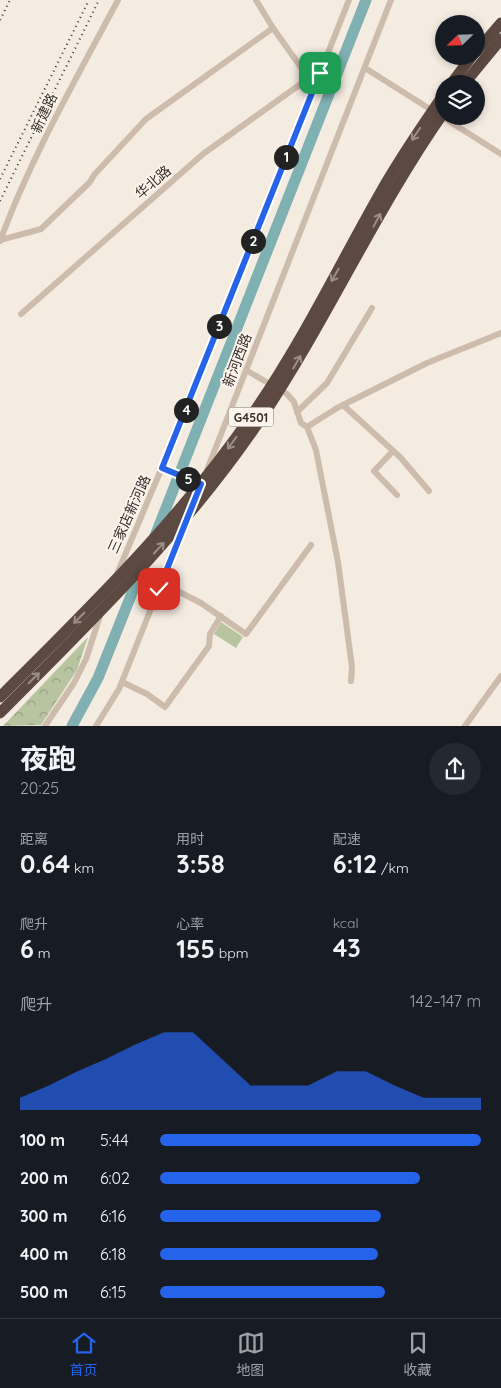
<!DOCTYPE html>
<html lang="zh">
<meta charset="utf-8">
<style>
body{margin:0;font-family:Quicksand,"Noto Sans SC",sans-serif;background:#242831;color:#f1f3f6;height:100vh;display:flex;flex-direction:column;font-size:19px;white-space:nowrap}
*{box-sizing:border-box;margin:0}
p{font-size:16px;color:#9ea1a6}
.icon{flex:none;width:28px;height:28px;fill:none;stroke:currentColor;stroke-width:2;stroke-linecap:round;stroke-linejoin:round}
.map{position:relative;height:726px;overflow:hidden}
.sheet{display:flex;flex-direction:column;background:#171b24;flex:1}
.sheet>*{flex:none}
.needle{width:32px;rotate:247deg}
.buttons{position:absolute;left:435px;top:15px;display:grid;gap:10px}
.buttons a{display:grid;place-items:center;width:50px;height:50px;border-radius:50%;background:#171b24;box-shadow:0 2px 8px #0003;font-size:25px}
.pin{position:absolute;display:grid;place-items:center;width:42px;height:42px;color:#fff;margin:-21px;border-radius:10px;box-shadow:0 2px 8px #0006}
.km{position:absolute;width:25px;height:25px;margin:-12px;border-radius:50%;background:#222;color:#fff;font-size:14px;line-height:25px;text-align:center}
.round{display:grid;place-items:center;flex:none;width:52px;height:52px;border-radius:26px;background:#242831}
.overview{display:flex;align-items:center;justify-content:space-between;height:85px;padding:0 20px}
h1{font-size:28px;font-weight:700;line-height:38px}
.metrics{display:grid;grid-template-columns:repeat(3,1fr);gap:8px;height:85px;padding:5px 20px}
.metrics div{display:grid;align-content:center}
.metrics b{font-size:25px;font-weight:700}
.metrics small{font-size:14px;font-weight:400}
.metrics p{font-size:14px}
.chart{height:140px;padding:10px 20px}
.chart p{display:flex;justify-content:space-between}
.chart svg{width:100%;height:90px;margin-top:5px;fill:#2563eb;opacity:.7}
ul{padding:0 20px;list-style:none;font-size:16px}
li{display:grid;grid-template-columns:80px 60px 1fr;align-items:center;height:38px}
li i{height:12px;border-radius:6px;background:#2563eb}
.dock{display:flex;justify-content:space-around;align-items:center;height:70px;border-top:1px solid #363941;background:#171b24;font-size:14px;color:#9ea1a6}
.dock a{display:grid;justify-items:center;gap:2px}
.dock .active{color:#2563eb}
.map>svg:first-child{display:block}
.forest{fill:url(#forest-crowns)}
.pitch{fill:#b8c4a0}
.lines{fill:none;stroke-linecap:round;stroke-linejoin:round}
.river{stroke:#7fb0b2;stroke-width:11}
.street{stroke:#cdbbac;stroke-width:6}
.highway{stroke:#5c4a42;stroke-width:11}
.rail{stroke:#3b302b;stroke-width:2;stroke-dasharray:1 4;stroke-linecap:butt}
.highway-bridge{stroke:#5c4a42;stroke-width:11}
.oneway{stroke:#9c8e87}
.route-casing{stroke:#fff;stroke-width:10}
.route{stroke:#2563eb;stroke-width:6}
.labels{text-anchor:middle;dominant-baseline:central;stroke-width:4;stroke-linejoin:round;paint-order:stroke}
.shield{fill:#fbf5ee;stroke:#756b66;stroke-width:1}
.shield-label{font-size:12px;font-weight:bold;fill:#3b302b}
.street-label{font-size:14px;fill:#3b302b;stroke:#fbf5ee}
</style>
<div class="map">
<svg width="501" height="726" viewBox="0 0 501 726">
<defs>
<pattern id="forest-crowns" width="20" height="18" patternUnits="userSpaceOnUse" patternTransform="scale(1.25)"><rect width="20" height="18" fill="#b8c4a0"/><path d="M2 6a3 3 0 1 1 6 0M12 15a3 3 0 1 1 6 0" fill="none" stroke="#97a083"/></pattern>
</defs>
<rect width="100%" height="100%" fill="#f4ebe1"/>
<path class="forest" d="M88 637 77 670 41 725 3 726Z"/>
<path class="pitch" d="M221 622 243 637 236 648 214 634Z"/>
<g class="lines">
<g class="river">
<path d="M155 536 366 0"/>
<path d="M72 726 98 678 142 568"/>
</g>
<g class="street">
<path d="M256 0 273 28 310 80"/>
<path d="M365 68 501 154"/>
<path d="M0 240 41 229 90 182 94 175 146 119 273 28"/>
<path d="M0 241C31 157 76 79 118 0"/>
<path d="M21 314 203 154 309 78"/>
<path d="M246 370 287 394 294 402 301 423 307 427 316 450 338 562 352 667 351 681"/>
<path d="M343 405 400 457 429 491"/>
<path d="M297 412 327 383 372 308"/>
<path d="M307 427 337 408 427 363 501 333"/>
<path d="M393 451 374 471 397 495"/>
<path d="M162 468 201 484"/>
<path d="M207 470 391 0"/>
<path d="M117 574 179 427 349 0"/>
<path d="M162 583 201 603 246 634 311 545"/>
<path d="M122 682 147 694 165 707 209 646 210 634 221 616"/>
<path d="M45 726 74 683 86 659 100 616"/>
<path d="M96 726 119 689 186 521"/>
<path d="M465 726 501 676"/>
</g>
<g class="highway">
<path d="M476 52 501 23"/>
<path d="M451 84 472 56"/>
<path d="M464 84 501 39"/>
</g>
<g class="rail">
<path d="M0 20 10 0"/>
<path d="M0 179 89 0"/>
<path d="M0 201 99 0"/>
</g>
<g class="highway-bridge">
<path d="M0 697C90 607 182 518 254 412 304 340 342 259 386 183 404 152 424 123 444 94"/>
<path d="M0 713C93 619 189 527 262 417 328 318 376 209 444 112"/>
</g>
</g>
<defs><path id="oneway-shaft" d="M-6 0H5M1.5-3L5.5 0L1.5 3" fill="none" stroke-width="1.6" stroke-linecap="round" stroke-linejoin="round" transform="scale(1.25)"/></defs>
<g class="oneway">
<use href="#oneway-shaft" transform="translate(416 134) rotate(124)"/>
<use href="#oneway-shaft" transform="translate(377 220) rotate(-62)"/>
<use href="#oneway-shaft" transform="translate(335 275) rotate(120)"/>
<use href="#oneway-shaft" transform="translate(297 362) rotate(-60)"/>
<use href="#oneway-shaft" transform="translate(232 443) rotate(126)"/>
<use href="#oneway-shaft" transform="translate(159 548) rotate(-47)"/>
<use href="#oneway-shaft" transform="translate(79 618) rotate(135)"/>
<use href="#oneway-shaft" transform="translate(34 678) rotate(-45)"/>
</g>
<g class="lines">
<g class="route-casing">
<path id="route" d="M159 589 201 484 162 468 320 73"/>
</g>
<use href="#route" class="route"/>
</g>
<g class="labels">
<rect class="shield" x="228.5" y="407.5" width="45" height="19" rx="4"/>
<g class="shield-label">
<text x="251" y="417">G4501</text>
</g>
<g class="street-label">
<text transform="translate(44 113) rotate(-65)">新建路</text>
<text transform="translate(153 182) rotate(-41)">华北路</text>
<text transform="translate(237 360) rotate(-69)">新河西路</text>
<text transform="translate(129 514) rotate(-66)">三家店新河路</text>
</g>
</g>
</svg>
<div class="buttons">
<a><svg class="needle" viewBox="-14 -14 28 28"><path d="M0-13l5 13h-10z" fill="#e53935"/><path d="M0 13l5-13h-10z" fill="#9ea1a6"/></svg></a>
<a><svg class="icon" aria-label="layers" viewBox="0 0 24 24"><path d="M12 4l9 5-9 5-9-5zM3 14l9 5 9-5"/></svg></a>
</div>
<div class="pin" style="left:320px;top:73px;background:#1e9e55"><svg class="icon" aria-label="arrive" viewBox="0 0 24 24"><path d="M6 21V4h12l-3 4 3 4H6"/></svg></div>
<div class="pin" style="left:159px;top:589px;background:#d93025"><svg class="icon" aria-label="check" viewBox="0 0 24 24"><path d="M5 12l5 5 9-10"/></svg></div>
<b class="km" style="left:286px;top:157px">1</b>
<b class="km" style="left:253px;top:241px">2</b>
<b class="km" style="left:219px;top:326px">3</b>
<b class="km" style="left:186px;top:410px">4</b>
<b class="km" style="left:188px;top:479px">5</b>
</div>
<section class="sheet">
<div class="overview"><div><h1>夜跑</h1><p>20:25</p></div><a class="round"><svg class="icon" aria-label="share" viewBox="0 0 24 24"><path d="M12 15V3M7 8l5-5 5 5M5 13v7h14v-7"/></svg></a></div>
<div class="metrics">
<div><p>距离</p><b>0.64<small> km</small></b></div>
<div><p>用时</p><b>3:58</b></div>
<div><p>配速</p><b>6:12<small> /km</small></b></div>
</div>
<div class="metrics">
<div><p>爬升</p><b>6<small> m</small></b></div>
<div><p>心率</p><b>155<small> bpm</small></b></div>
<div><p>kcal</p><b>43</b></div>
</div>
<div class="chart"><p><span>爬升</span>142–147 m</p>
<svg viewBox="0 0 160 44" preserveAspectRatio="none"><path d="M0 44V38L10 32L20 25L30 19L40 12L50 6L60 6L70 19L80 32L90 32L100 32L110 25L120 25L130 32L140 38L150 38L160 38V44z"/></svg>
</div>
<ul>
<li><b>100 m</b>5:44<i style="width:100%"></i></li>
<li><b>200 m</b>6:02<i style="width:81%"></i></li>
<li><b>300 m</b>6:16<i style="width:69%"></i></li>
<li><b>400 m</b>6:18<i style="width:68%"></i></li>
<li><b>500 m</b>6:15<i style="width:70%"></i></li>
</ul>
</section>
<nav class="dock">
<a class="active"><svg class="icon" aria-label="home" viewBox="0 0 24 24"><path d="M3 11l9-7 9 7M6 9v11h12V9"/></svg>首页</a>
<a><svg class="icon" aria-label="map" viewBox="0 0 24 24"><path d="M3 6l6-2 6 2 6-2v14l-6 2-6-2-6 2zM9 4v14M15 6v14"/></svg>地图</a>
<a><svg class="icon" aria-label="saved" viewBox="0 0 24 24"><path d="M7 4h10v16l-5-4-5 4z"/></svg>收藏</a>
</nav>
